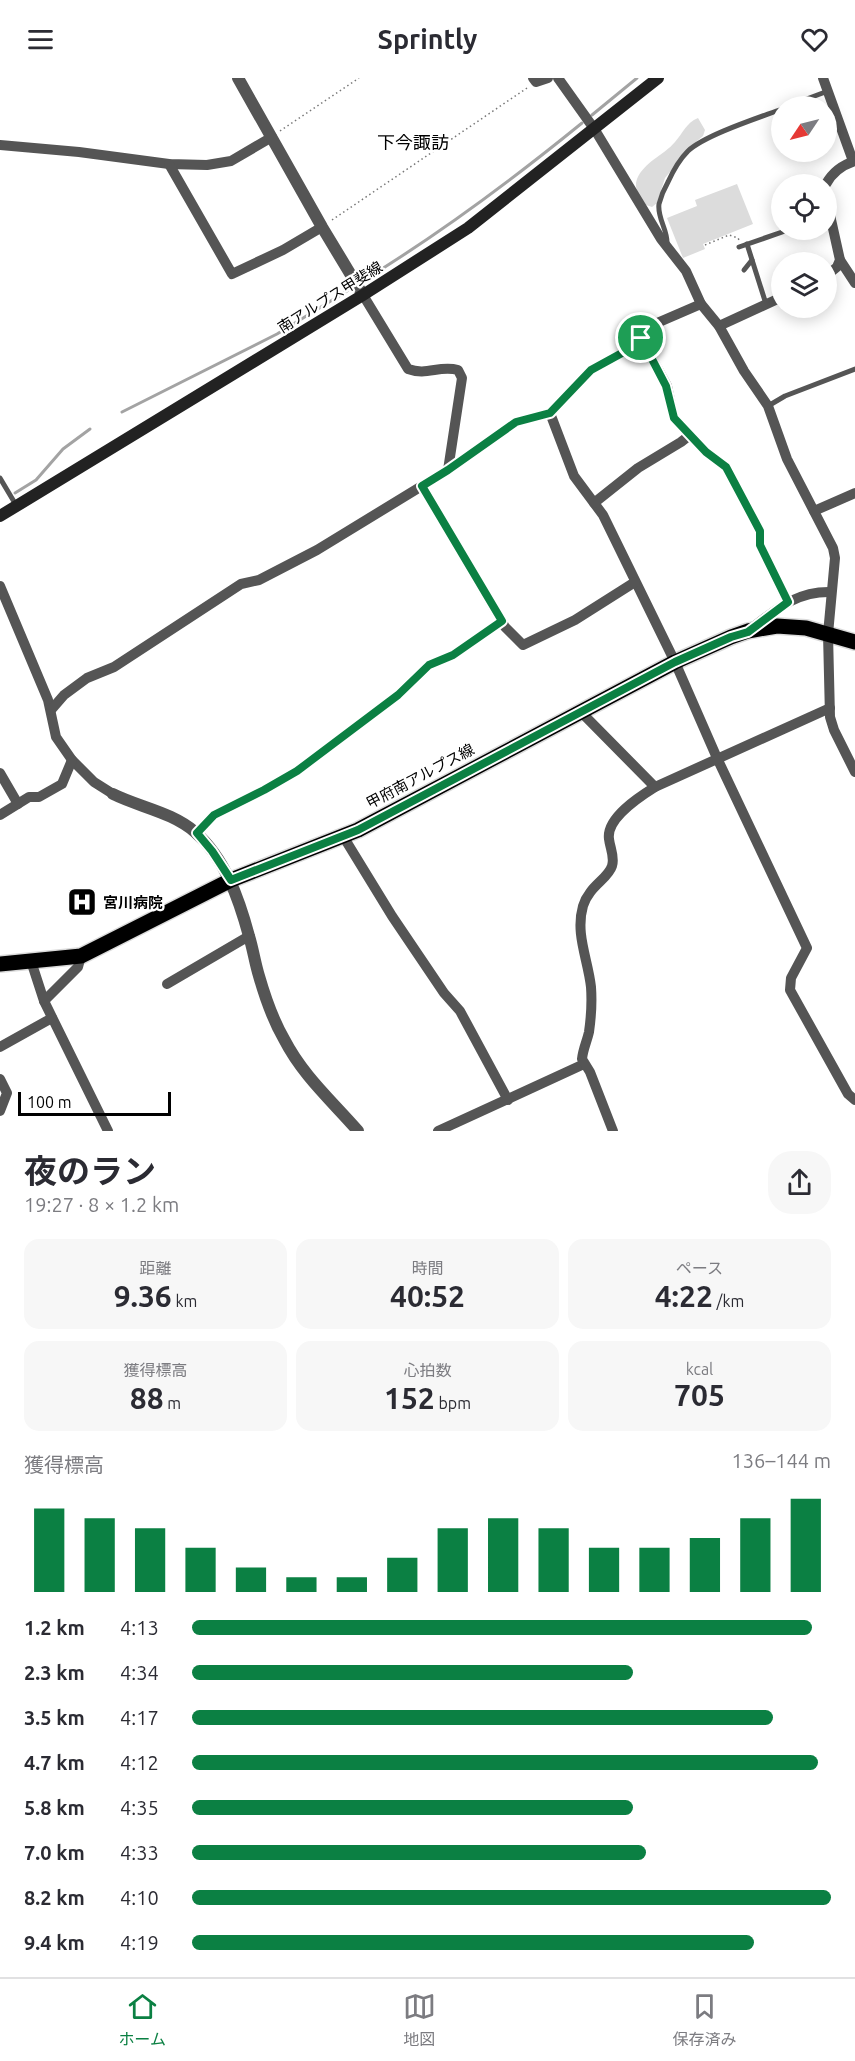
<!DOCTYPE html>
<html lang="ja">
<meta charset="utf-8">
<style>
body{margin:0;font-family:Ubuntu,"Noto Sans JP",sans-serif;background:#f7f7f7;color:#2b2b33;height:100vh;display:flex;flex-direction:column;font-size:22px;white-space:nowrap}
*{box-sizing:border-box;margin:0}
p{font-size:20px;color:#7c7c81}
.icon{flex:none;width:33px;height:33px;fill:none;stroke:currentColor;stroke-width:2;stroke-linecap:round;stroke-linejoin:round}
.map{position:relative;height:1053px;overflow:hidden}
.drawer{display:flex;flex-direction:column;background:#fff;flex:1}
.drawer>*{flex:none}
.needle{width:39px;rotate:235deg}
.tools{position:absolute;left:771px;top:18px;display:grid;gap:12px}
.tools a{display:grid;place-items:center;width:66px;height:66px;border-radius:50%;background:#fff;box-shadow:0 3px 15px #0003;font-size:30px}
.scale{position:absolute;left:18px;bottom:15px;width:153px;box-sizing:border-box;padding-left:6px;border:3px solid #000;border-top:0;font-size:16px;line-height:21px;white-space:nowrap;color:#000;-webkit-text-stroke:4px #fff;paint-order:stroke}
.pin{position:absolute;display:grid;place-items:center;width:51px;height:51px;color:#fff;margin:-26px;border:3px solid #fff;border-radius:50%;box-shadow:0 2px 6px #0007}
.round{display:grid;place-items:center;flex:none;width:63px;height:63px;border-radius:24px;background:#f7f7f7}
.headline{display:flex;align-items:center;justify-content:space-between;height:102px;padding:0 24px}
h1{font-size:33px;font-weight:700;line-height:45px}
.figures{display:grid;grid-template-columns:repeat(3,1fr);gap:9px;height:102px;padding:6px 24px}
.figures div{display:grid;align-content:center;border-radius:15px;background:#f7f7f7;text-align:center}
.figures b{font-size:30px;font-weight:700}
.figures small{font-size:16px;font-weight:400}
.figures p{font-size:16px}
.chart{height:168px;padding:12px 24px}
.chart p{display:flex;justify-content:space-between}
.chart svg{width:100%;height:108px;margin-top:6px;stroke:#0b8043;stroke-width:6}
ul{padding:0 24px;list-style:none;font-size:20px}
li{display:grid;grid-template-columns:96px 72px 1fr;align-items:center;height:45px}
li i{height:15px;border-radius:8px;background:#0b8043}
header{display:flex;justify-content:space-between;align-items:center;height:78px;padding:0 24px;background:#fff;font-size:27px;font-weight:700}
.dock{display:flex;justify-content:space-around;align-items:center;height:84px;border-top:2px solid #e1e1e2;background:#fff;font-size:16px;color:#7c7c81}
.dock a{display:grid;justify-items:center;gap:3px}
.dock .current{color:#0b8043}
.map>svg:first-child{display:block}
.green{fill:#dcdcdc}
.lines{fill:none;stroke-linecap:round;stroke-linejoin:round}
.stream{stroke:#a3a3a3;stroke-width:3}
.primary-casing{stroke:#dbdbdb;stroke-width:18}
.path{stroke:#777;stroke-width:1.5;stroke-dasharray:1.5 3;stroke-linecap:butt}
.service{stroke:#555;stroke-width:5}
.minor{stroke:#555;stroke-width:10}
.tertiary{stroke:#555;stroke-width:12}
.secondary{stroke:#222;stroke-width:12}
.primary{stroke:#000;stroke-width:15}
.route-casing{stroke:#fff;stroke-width:12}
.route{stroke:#0b8043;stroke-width:8}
.labels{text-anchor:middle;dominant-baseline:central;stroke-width:4.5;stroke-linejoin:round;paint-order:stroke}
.street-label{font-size:15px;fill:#000;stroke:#fff}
.poi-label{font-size:15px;font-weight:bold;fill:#000;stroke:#fff;text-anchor:start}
.quarter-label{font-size:18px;fill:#000;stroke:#fff}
</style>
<header><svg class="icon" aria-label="menu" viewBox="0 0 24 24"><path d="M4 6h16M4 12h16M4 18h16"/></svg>Sprintly<svg class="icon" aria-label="heart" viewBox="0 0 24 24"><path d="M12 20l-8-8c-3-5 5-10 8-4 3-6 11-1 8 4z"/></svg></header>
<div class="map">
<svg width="855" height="1053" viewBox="0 0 855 1053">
<rect width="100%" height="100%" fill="#fff"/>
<g class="green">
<path d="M698 40 705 52 703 58 691 68 665 100 657 125 652 129 646 127C641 120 633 111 637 101 644 84 664 77 675 64 683 55 686 45 698 40Z"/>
<path d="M737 106 753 146 703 166 705 171 683 180 667 140 697 128 695 122Z"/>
</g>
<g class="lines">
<g class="stream">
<path d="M592 37 637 0"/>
<path d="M364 202C441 155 512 102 582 45"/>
<path d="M122 334 277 256 347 213"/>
<path d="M15 415 36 402 63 371 90 351"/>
</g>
<g class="primary-casing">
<path id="primary" d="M0 886 81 878 231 802 358 752 675 584 731 559 748 553 777 548 806 550 855 564"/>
</g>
<g class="path">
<path d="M280 53 359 0"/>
<path d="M332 142 527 10"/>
<path d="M705 167 729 157 738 160 739 162"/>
<path d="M304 687 398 617 429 587 453 577 493 549"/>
</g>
<g class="service">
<path d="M788 28 828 13"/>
<path d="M667 166C668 152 657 140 659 126 661 118 664 111 668 104 673 93 679 82 688 73 705 57 758 40 782 31"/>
<path d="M747 166 766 226"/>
<path d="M739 169 788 152"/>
<path d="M744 192 752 182"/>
<path d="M768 328 785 318 855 291"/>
<path d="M0 400 16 427"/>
</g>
<g class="minor">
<path d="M533 0 536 4 548 0"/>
<path d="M558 0 595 52 661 161 686 193 701 226 719 248 744 293 768 328 787 381 833 470 835 480 828 556 830 639 834 652 855 694"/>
<path d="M823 0 853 83"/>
<path d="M0 67 79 74 169 86 207 87 231 83 272 59"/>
<path d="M169 86 232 196 283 172 322 149"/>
<path d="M826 106C832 95 842 87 855 83"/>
<path d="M826 119 840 182 837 189 826 198"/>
<path d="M840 182 855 205"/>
<path d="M363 217 408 291C427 298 439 287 458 292L462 300 448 392"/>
<path d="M719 248 782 219"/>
<path d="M641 260 667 308 674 340 706 374 726 389 760 453V467L787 523"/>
<path d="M550 335 574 398 603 437 675 584 717 680 807 870 791 900 790 912 848 1016 855 1022"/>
<path d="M422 408 505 549 523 567 575 542 635 504"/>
<path d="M594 425 638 390 681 364 690 357"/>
<path d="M814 433 855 415"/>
<path d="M0 508 48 622 56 659 72 682 94 704 113 716"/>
<path d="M752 550C777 531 797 513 831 514"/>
<path d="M51 632 64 617 87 600 114 589 241 506 259 502 317 472 448 392 516 344 550 335 591 292 622 275 657 245 701 226"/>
<path d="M580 633 655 709"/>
<path d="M0 695 18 726"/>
<path d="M0 737 29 719H39L62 706 72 682"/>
<path d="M197 755 214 737 264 712 297 693"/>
<path d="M343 758 392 838 444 915 460 933 508 1022"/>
<path d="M31 883 44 923 108 1053"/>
<path d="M167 906 249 858"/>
<path d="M44 923 78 889 81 878"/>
<path d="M0 969 52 940"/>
<path d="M0 1001 7 1015 0 1033"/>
<path d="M438 1053 584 986"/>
<path d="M613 1053 590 994 582 981C583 971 587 963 589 954 591 940 592 923 591 909 588 881 575 856 583 828 589 808 608 801 612 788 615 779 610 770 609 761 606 740 639 719 655 709L830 630"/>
</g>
<g class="tertiary">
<path d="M238 0 322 149 363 217"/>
<path d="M113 716C139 729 172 734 195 754 225 780 239 821 249 858 253 871 255 885 259 898 265 919 273 942 284 961 303 998 332 1023 358 1053"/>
</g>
<path class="secondary" d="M0 438 363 217 468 150 658 0"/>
<use href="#primary" class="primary"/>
</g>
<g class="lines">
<g class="route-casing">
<path id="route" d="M641 260 666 308 674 340 706 374 726 389 760 453V467L788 524 748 554 731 559 675 584 358 752 231 802 212 773 197 755 214 737 264 712 297 693 398 617 429 587 453 577 502 543 422 408 448 392 516 344 550 335 591 292 622 275Z"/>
</g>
<use href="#route" class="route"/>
</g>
<defs>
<g id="hospital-square" transform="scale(1.5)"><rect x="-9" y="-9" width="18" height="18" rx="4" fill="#000" stroke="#fff"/><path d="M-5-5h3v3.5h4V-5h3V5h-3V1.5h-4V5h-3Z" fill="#fff"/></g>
</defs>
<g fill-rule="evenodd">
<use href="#hospital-square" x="82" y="824"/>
</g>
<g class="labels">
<g class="street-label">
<text transform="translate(330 219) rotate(-32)">南アルプス甲斐線</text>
<text transform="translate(420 698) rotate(-28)">甲府南アルプス線</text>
</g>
<g class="poi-label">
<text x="103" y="824">宮川病院</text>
</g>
<g class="quarter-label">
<text x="413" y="64">下今諏訪</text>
</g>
</g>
</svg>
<div class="tools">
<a><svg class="needle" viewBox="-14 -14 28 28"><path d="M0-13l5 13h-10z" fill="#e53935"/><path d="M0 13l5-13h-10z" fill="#7c7c81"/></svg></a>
<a><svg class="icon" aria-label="locate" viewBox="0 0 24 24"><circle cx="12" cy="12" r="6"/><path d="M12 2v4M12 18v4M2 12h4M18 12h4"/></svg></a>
<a><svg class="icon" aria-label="layers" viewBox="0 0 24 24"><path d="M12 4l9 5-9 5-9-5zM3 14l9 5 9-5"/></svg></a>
</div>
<div class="scale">100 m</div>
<div class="pin" style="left:641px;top:260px;background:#1e9e55"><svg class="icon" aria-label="arrive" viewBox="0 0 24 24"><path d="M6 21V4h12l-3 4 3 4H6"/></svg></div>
</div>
<section class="drawer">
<div class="headline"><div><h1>夜のラン</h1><p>19:27 · 8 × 1.2 km</p></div><a class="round"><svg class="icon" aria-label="share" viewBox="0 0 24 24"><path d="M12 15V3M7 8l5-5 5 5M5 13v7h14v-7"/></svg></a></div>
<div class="figures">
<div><p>距離</p><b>9.36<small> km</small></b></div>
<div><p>時間</p><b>40:52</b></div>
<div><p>ペース</p><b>4:22<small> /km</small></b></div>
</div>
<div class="figures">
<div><p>獲得標高</p><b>88<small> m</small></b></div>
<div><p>心拍数</p><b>152<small> bpm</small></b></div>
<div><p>kcal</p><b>705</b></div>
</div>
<div class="chart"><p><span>獲得標高</span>136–144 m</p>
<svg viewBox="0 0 160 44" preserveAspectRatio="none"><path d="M5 44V10M15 44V14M25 44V18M35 44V26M45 44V34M55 44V38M65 44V38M75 44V30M85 44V18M95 44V14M105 44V18M115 44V26M125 44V26M135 44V22M145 44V14M155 44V6"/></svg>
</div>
<ul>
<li><b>1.2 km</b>4:13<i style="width:97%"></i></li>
<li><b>2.3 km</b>4:34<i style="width:69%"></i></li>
<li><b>3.5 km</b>4:17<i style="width:91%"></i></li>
<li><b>4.7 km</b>4:12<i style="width:98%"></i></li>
<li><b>5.8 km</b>4:35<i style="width:69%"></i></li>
<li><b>7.0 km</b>4:33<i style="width:71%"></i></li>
<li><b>8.2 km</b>4:10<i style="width:100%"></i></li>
<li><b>9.4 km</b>4:19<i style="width:88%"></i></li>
</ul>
</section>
<nav class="dock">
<a class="current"><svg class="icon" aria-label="home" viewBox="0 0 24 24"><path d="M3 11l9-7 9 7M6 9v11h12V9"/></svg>ホーム</a>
<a><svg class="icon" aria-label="map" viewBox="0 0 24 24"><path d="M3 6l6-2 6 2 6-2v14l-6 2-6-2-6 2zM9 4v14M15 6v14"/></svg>地図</a>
<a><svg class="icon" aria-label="saved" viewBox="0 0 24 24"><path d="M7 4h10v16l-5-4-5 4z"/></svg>保存済み</a>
</nav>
